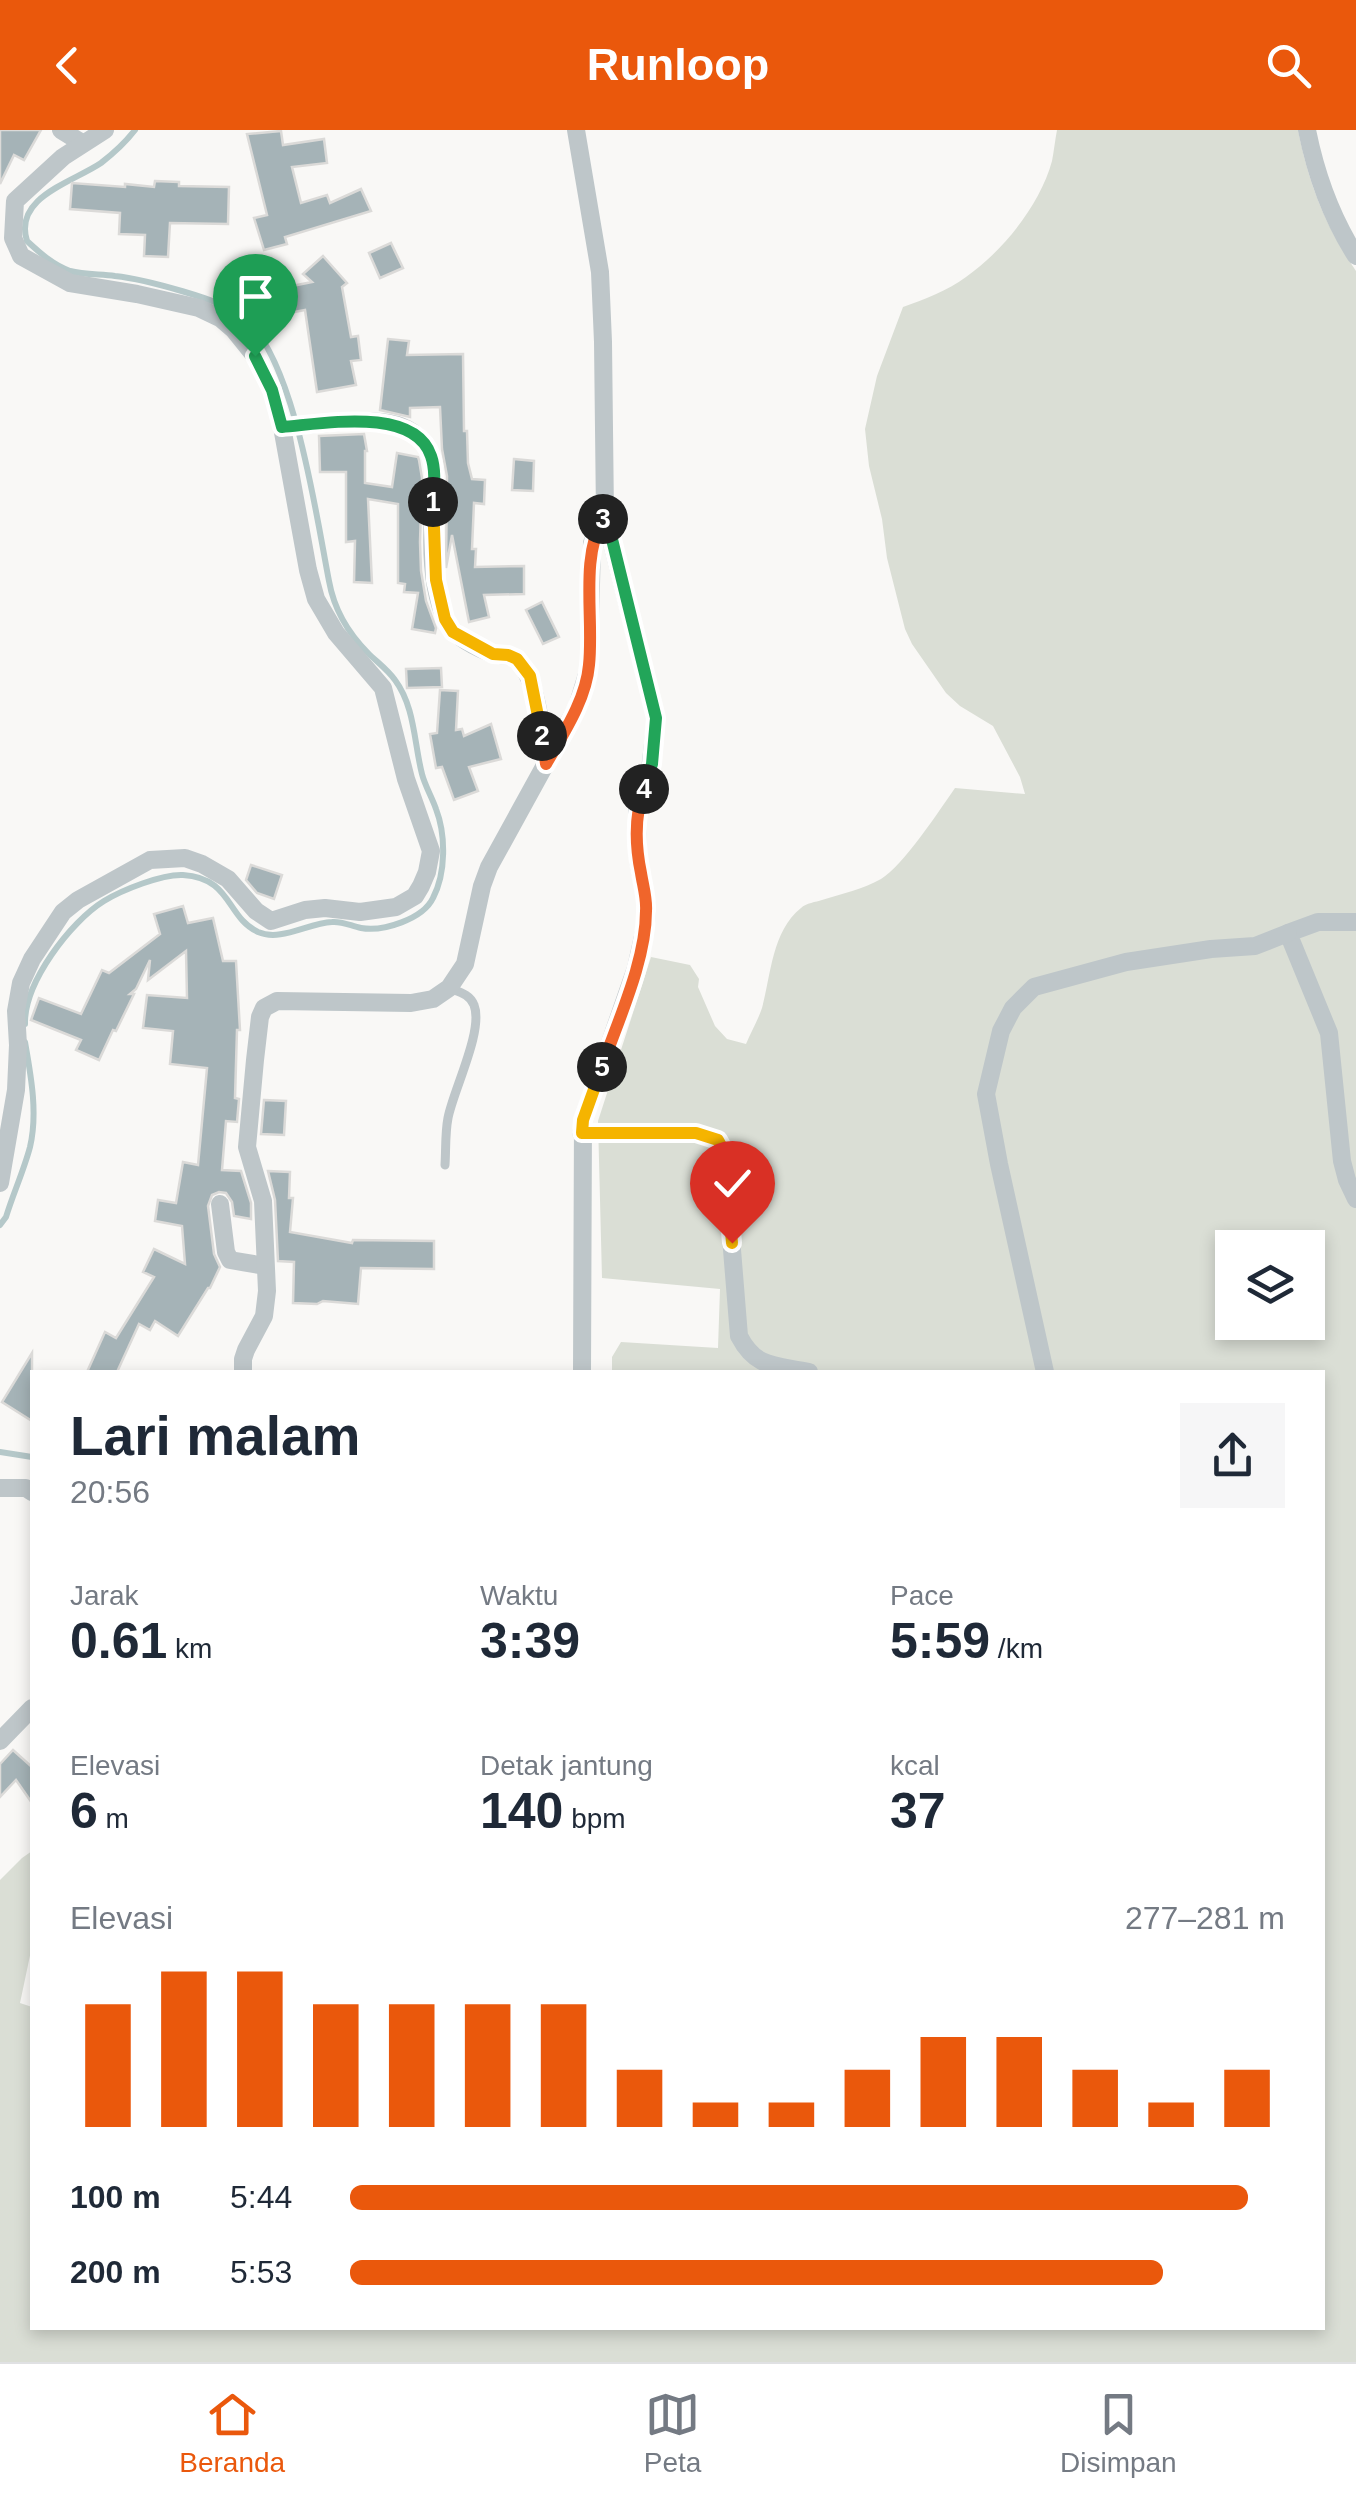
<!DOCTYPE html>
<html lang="id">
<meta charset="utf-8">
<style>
body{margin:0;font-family:Arial,sans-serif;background:#f6f6f7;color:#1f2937;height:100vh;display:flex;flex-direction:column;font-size:38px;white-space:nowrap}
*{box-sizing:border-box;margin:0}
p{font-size:32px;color:#747a83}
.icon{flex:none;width:55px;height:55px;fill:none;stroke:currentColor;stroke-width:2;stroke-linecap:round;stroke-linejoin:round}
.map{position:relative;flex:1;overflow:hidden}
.side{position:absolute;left:30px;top:1240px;width:1295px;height:960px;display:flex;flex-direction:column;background:#fff;border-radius:0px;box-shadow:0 5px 15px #0003}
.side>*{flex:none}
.tools{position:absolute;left:1215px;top:1100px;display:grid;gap:20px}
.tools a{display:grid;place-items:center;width:110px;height:110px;border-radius:0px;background:#fff;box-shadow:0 5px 15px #0003;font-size:50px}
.pin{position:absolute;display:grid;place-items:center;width:85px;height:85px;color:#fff;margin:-102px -42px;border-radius:50% 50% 50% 0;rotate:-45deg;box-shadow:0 0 10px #0007}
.pin .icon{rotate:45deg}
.km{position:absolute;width:50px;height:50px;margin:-25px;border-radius:50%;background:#222;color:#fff;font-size:28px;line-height:50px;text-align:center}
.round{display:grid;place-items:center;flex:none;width:105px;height:105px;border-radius:0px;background:#f6f6f7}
.head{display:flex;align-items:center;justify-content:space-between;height:170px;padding:0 40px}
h1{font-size:55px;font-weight:700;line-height:75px}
.stats{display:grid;grid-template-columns:repeat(3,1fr);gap:15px;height:170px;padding:10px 40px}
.stats div{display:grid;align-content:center}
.stats b{font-size:50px;font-weight:700}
.stats small{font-size:28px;font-weight:400}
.stats p{font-size:28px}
.chart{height:280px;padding:20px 40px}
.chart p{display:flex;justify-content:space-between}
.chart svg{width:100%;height:180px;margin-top:10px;stroke:#ea580c;stroke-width:6}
ul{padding:0 40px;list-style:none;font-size:32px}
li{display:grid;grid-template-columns:160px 120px 1fr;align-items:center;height:75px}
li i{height:25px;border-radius:12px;background:#ea580c}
header{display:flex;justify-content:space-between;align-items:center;height:130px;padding:0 40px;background:#ea580c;color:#fff;font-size:45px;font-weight:700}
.tabs{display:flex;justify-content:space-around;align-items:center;height:140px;border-top:2px solid #e0e1e3;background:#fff;font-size:28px;color:#747a83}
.tabs a{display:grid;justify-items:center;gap:5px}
.tabs .active{color:#ea580c}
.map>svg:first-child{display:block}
.green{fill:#daded5;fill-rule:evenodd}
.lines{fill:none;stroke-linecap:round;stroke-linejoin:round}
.stream{stroke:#b5c8c9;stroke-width:6}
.building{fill:#a5b3b7;stroke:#dbdad8;stroke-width:2.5}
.lane{stroke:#bec6c9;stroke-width:9}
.street{stroke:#bec6c9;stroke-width:18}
.split-1-casing{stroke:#fff;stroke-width:20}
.split-2-casing{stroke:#fff;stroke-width:20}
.split-3-casing{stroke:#fff;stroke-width:20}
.split-4-casing{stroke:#fff;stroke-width:20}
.split-5-casing{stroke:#fff;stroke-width:20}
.split-6-casing{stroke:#fff;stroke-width:20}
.split-1{stroke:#22a559;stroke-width:12}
.split-2{stroke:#f5b400;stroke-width:12}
.split-3{stroke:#f0652b;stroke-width:12}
.split-4{stroke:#22a559;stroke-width:12}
.split-5{stroke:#f0652b;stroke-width:12}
.split-6{stroke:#f5b400;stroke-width:12}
</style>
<header><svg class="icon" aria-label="back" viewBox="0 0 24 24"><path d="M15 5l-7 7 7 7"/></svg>Runloop<svg class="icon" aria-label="search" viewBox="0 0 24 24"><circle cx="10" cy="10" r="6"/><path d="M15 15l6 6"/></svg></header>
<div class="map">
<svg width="1356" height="2232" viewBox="0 0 1356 2232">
<rect width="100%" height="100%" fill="#f9f8f6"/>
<path class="green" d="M1057 0H1298C1309 55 1325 95 1356 141V2232H0V1750L22 1728 32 1721V1816L20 1873 32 1877V2198H1322V1242H612V1227L621 1212 718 1218 720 1159 602 1148 598 991 651 827 690 835 699 849 698 857 715 896 727 909 746 914C751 902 758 890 762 878 771 845 772 801 801 778 806 773 816 772 822 770 842 764 863 759 881 749 903 736 939 681 955 658L1025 664 1020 647 993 596 960 576 946 563 912 514 905 499 887 428 882 389 869 336 865 299 877 246 903 177C925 169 947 161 966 147 1003 121 1040 75 1052 31 1054 21 1055 10 1057 0ZM1232 1118H1308V1192H1232Z"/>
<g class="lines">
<g class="stream">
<path d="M25 894C24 853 70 792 104 771 122 760 162 744 183 745 232 748 226 787 258 802 281 812 308 793 332 792 342 791 351 796 361 798 383 802 423 789 433 768 446 743 446 705 436 679 432 667 425 656 422 644 414 613 415 577 395 550 388 540 377 532 368 523 348 503 334 479 329 451 316 385 295 231 244 187 224 170 143 149 115 146 100 144 84 145 70 141 53 135 40 123 27 111 13 67 73 52 101 33 114 23 125 13 135 0"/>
<path d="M0 1095 6 1087C13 1064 24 1040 30 1017 38 983 31 946 25 912"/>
<path d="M0 1322 32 1327"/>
</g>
</g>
<g class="building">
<path d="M0 0H41L24 30 14 25 0 54Z"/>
<path d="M281 1 283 15 324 9 327 33 292 37 301 73 327 65 330 73 361 59 371 81 285 107 287 114 264 120 254 88 267 85 247 4Z"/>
<path d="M155 51 179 52V56L229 57 228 94 170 93 168 127 144 126 145 105 119 104 120 83 70 79 72 53 125 57V54L154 57Z"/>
<path d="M391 113 403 138 380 148 369 123Z"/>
<path d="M323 126 347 153 342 157 351 207 358 206 361 230 351 231 356 255 317 262 305 180 294 182 291 166 265 188 248 167 266 152 272 160 312 152 303 144Z"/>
<path d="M388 209 409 211 407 225 463 224 464 301H467L468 333 472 349 485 350 484 374 474 373 472 419H476L475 437 524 436V464L484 465 489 487 469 492 452 405 446 438 447 346 442 319 440 277 410 278V287L380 280Z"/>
<path d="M364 304 367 321H365V353L392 357 397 323 418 327 419 330 422 348 420 412 421 441 426 471 436 498 435 503 412 499 418 463 404 462 405 454 398 453V374L368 369 372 453 354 452 355 411 346 412V342H320L319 306Z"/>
<path d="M514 329 534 331 533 361 512 360Z"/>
<path d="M542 472 559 507 543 514 526 480Z"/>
<path d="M441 538 442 557 407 558 406 539Z"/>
<path d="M440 560 458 561 456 600 462 599 464 606 491 594 501 629 469 637 478 661 454 670 442 637 436 638 430 604 437 603Z"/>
<path d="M251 735 282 745 274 769 257 763 246 750Z"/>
<path d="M183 776 188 793 213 788 223 831H236L240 900H237L235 968 239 969 237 992 226 991 222 1040 241 1041 251 1073V1089L234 1086 232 1072 226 1063 219 1062 212 1065 208 1076 214 1124 220 1137 210 1158H208L178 1206 155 1191 150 1200 139 1194 117 1242H87L105 1202 116 1208 154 1147 143 1142 154 1119 185 1134 182 1096 155 1091 158 1070 176 1073 183 1032 198 1035 207 938 170 934 173 901 143 898 147 865 187 868 186 821 148 850 150 830 136 859 130 864H134L116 901 113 900 99 930 76 920 81 910 31 890 39 868 81 884 102 840 109 843 160 804 154 784Z"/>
<path d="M264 970 286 971 284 1005 261 1004Z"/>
<path d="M268 1041 290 1042 289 1068H293L290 1102 352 1113 353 1110 434 1111V1139L361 1138 358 1174 323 1171 317 1174 293 1173 294 1132 278 1131 275 1070Z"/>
<path d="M32 1223V1291L2 1272Z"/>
<path d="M13 1620 32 1637V1673L16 1650 0 1667V1634Z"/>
</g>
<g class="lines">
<path class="lane" d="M445 1035C446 1020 445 1003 448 988 453 961 484 900 474 875 470 864 459 862 449 858"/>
<g class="street">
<path d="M61 0 82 13"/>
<path d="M576 0 600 142 603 212 605 385 656 588 650 640 637 679 638 730 647 777 646 793 636 838 583 990 582 1242"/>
<path d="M1307 0C1316 45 1331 87 1356 126"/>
<path d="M282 297C318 295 361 286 397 295 411 299 425 310 431 325 438 343 434 367 433 386 431 419 432 462 447 492 454 506 475 517 490 523 499 527 510 523 518 531 538 550 542 607 546 634"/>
<path d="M1356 792H1318L1288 803 1329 903 1342 1031 1347 1050 1356 1069"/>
<path d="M581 1003H696L718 1010 724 1021 739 1206C756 1239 776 1235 809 1242"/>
<path d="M0 1053 16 960 18 915 16 881 21 853 32 829 63 782 78 770 150 730 185 728 202 734 228 749 256 781 271 791 305 780 325 778 360 782 396 777 415 766 421 756 427 742 431 721 406 649 383 558 336 503 316 469 308 440 282 297 272 260 255 226 234 200 220 188 199 178 137 164 70 153 21 126 13 108 15 71 63 27 105 0"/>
<path d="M220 1074 226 1122 230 1130 265 1136"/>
<path d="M243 1242V1229L246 1220 264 1186 267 1161 263 1071 247 1017 255 930 260 887 264 878 277 871 411 873 433 869 449 858 465 834 482 756 489 737 577 577 589 538 592 413 605 385"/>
<path d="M1045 1242 999 1034 986 964 1001 901 1013 878 1034 857 1126 832 1211 819 1255 816 1288 803"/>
<path d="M0 1358H26L32 1362"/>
<path d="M0 1611 32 1578"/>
</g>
</g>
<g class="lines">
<g class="split-1-casing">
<path id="split-1" d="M255 226 272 260 282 297C322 294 414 276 431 326 436 340 434 357 433 372"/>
</g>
<g class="split-2-casing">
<path id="split-2" d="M433 372 436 450 445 489 453 502 493 524 508 525 517 529 530 546 542 606"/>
</g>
<g class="split-3-casing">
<path id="split-3" d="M542 606 546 634C563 604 586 570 589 535 594 489 580 428 603 389"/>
</g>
<g class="split-4-casing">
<path id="split-4" d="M603 389 606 385 656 588 652 634 644 659"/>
</g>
<g class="split-5-casing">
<path id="split-5" d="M602 937C618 890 646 831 646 781 647 769 643 756 641 743 635 714 634 687 644 659"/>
</g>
<g class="split-6-casing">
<path id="split-6" d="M602 937 583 990 582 1003H696L718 1010 724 1021 732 1113"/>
</g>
<use href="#split-1" class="split-1"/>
<use href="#split-2" class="split-2"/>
<use href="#split-3" class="split-3"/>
<use href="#split-4" class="split-4"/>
<use href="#split-5" class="split-5"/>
<use href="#split-6" class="split-6"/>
</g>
</svg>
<div class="tools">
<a><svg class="icon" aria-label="layers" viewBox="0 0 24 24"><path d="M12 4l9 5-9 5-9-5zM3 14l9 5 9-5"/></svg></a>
</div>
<div class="pin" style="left:255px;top:226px;background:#1e9e55"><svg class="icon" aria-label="arrive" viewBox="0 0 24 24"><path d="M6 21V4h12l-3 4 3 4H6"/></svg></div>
<div class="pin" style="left:732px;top:1113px;background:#d93025"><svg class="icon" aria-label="check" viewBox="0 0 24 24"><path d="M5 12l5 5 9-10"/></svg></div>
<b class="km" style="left:433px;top:372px">1</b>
<b class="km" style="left:542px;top:606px">2</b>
<b class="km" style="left:603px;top:389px">3</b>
<b class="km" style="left:644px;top:659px">4</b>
<b class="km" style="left:602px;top:937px">5</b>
<section class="side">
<div class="head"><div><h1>Lari malam</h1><p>20:56</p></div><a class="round"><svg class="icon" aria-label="share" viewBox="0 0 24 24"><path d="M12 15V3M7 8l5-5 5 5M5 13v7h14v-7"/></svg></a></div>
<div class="stats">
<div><p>Jarak</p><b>0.61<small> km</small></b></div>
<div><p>Waktu</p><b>3:39</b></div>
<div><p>Pace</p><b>5:59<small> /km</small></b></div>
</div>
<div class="stats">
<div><p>Elevasi</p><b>6<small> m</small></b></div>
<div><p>Detak jantung</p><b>140<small> bpm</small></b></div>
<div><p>kcal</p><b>37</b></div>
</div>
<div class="chart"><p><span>Elevasi</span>277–281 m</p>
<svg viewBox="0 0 160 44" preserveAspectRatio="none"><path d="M5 44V14M15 44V6M25 44V6M35 44V14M45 44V14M55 44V14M65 44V14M75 44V30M85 44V38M95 44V38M105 44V30M115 44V22M125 44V22M135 44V30M145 44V38M155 44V30"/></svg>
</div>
<ul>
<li><b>100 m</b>5:44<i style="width:96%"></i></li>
<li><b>200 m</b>5:53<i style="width:87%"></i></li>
</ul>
</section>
</div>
<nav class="tabs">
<a class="active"><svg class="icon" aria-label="home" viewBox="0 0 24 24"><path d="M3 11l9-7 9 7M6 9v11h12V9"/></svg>Beranda</a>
<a><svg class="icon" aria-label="map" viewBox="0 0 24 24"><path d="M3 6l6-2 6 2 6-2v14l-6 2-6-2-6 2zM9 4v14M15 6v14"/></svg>Peta</a>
<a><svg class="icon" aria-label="saved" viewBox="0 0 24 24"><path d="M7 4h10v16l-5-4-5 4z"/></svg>Disimpan</a>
</nav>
